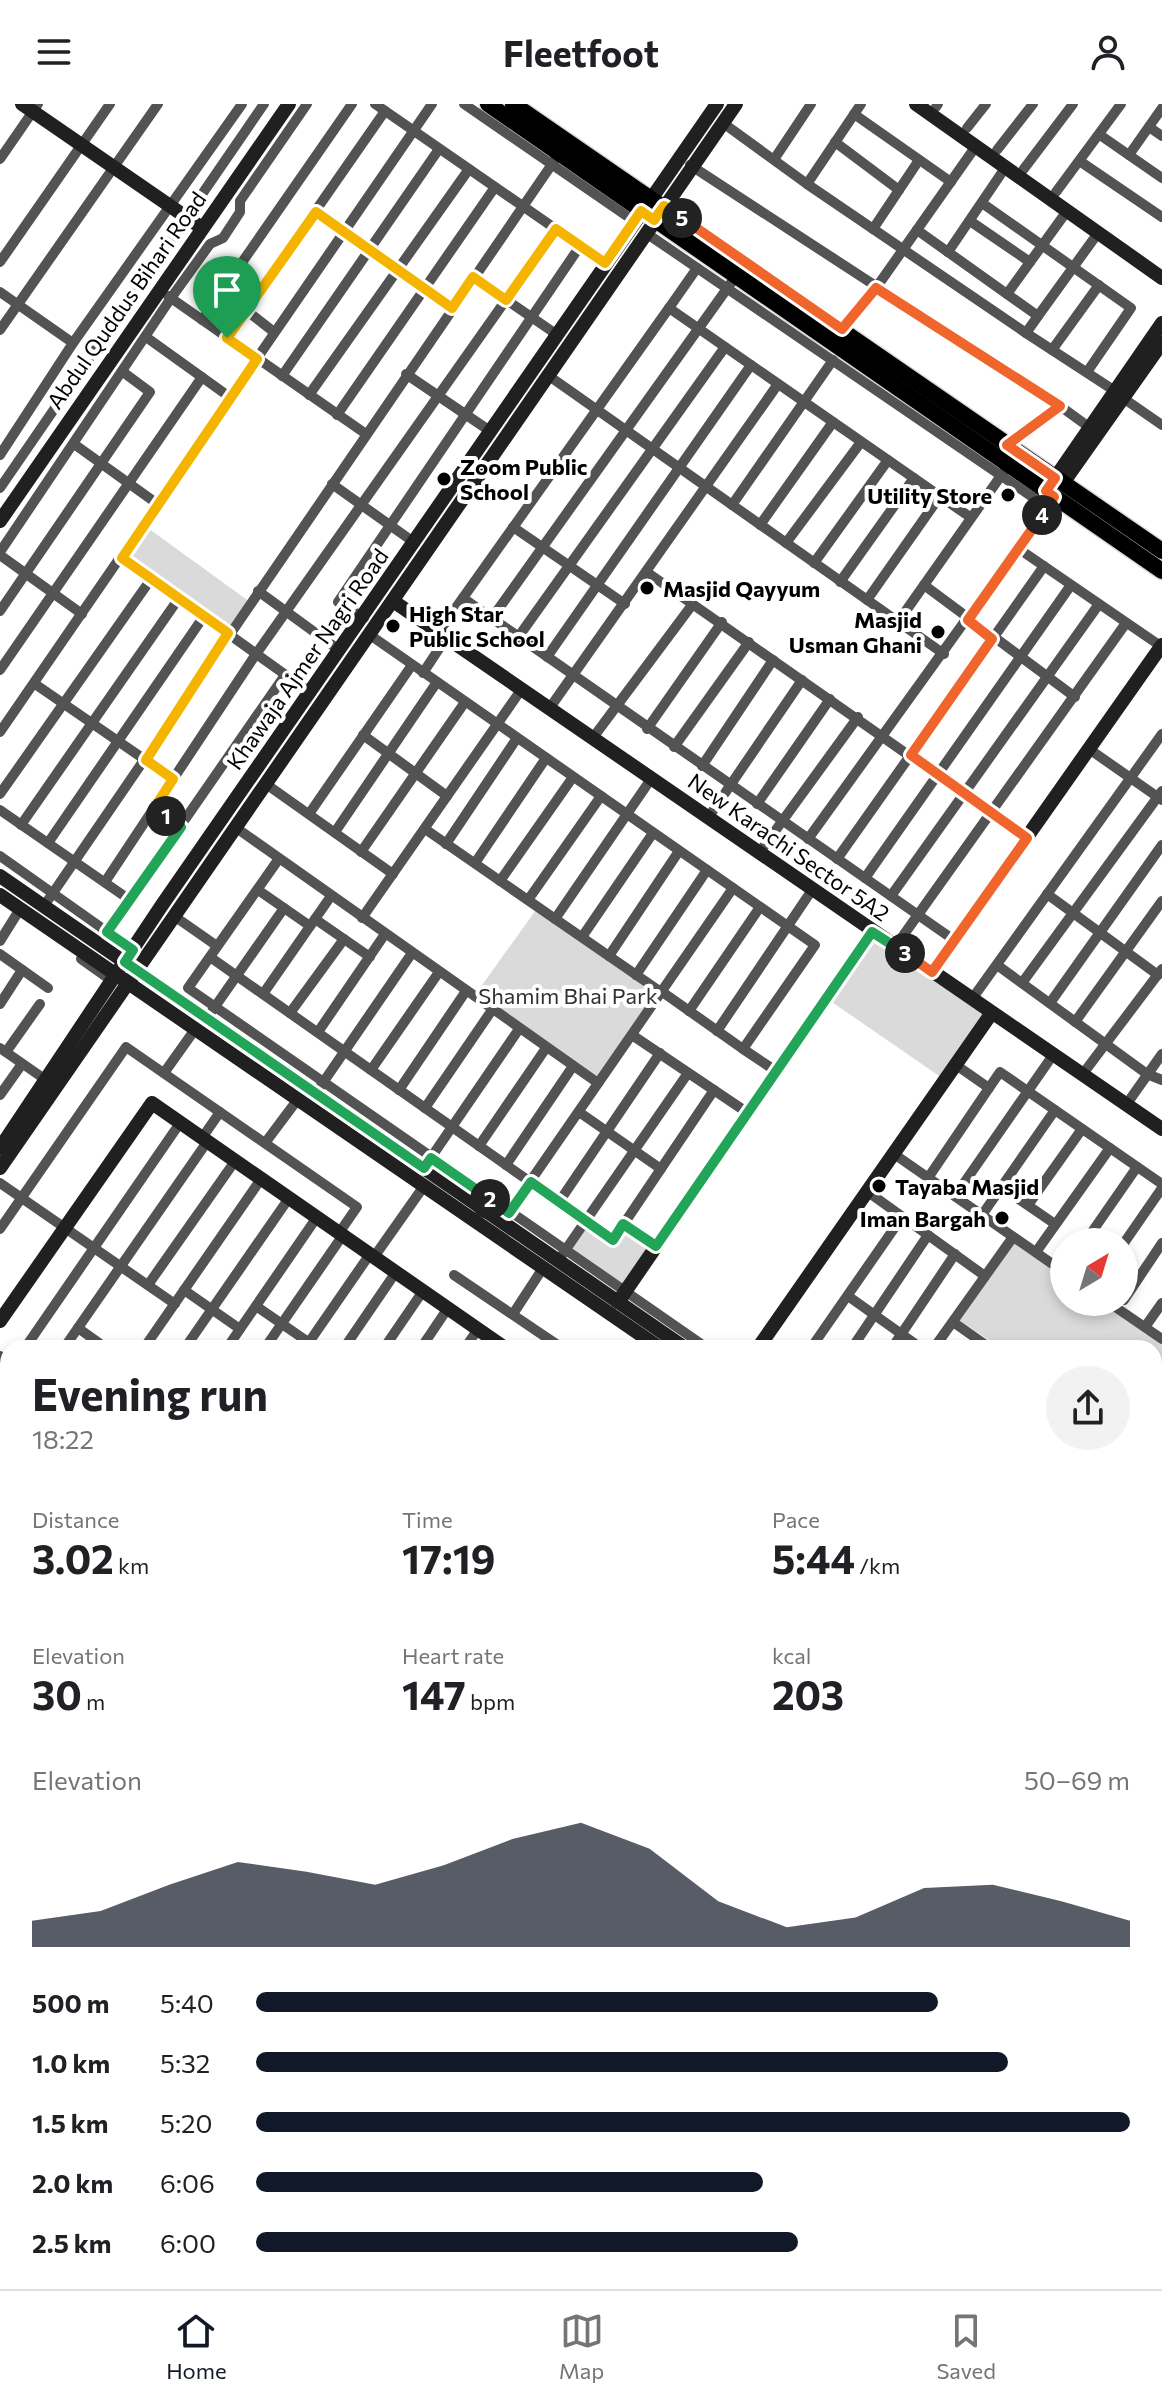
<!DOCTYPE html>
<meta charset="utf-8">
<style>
body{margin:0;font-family:Commissioner,sans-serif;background:#f2f2f2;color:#202124;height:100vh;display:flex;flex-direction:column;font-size:30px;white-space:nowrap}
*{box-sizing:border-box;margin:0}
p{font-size:26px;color:#757577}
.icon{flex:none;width:44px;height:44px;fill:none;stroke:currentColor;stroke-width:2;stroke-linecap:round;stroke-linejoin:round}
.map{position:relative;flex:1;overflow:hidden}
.panel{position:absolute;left:0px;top:1236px;width:1162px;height:950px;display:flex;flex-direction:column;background:#fff;border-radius:24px 24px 0 0;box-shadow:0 4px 12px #0003}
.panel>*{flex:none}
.needle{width:52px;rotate:38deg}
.fabs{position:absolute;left:1050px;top:1124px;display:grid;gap:16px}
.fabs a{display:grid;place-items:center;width:88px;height:88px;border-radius:50%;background:#fff;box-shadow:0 4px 12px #0003;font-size:40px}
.pin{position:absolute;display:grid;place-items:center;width:68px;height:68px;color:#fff;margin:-82px -34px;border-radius:50% 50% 50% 0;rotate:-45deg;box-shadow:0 0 8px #0007}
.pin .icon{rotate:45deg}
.km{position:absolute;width:40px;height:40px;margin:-20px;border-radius:50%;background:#222;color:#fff;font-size:22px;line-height:40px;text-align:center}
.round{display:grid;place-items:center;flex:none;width:84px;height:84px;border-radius:42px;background:#f2f2f2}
.overview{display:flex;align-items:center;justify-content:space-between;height:136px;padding:0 32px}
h1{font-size:44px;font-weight:700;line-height:60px}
.stats{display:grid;grid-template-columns:repeat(3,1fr);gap:12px;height:136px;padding:8px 32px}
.stats div{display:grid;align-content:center}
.stats b{font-size:40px;font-weight:700}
.stats small{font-size:22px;font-weight:400}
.stats p{font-size:22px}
.chart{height:224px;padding:16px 32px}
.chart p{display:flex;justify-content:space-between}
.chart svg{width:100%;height:144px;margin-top:8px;fill:#111827;opacity:.7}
ul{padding:0 32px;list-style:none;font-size:26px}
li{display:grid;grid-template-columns:128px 96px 1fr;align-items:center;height:60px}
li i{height:20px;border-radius:10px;background:#111827}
header{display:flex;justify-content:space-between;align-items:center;height:104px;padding:0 32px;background:#fff;font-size:36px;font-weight:700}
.menu{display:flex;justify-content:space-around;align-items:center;height:112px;border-top:2px solid #e0e0e0;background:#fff;font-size:22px;color:#757577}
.menu a{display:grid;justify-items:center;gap:4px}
.menu .selected{color:#111827}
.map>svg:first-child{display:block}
.green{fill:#dadada}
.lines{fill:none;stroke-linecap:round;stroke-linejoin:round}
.primary-casing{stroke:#dbdbdb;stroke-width:19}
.street{stroke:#535353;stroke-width:10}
.secondary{stroke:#202020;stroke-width:14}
.primary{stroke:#000;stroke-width:16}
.split-1-casing{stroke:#fff;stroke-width:16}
.split-2-casing{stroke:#fff;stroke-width:16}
.split-3-casing{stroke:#fff;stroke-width:16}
.split-4-casing{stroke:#fff;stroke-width:16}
.split-5-casing{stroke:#fff;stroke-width:16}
.split-6-casing{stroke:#fff;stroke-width:16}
.split-1{stroke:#f5b400;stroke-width:10}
.split-2{stroke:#22a559;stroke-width:10}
.split-3{stroke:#22a559;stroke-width:10}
.split-4{stroke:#f0652b;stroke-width:10}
.split-5{stroke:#f0652b;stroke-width:10}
.split-6{stroke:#f5b400;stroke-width:10}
.poi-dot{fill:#000;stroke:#fff;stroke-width:3}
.labels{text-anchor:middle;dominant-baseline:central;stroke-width:8;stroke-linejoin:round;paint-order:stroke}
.street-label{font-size:22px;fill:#000;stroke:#fff}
.poi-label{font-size:22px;font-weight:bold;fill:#000;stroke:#fff;text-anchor:start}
.park-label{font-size:22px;fill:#313131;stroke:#fff}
</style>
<header><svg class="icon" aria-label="menu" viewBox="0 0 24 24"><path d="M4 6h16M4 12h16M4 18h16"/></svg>Fleetfoot<svg class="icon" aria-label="person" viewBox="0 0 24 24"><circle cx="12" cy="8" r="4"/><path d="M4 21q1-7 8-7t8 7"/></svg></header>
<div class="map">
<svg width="1162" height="2185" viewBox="0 0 1162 2185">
<rect width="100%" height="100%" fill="#fff"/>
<g class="green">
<path d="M145 422 250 498 228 529 122 454Z"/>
<path d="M538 803 661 891 598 979 475 891Z"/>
<path d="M872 828 991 910 945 976 826 894Z"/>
<path d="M586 1119 613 1137 625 1122 653 1142 623 1185 568 1146Z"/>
<path d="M1014 1137 1064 1172V1198H1102L1162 1240V1352L1154 1347V1244H1001L959 1216Z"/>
</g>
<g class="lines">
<g class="primary-casing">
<g id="primary">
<path d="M488 0 1162 467"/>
<path d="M513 0 1162 447"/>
<path d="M1154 1746 1162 1735"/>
<path d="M1154 1800 1162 1788"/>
<path d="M855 2185 860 2178"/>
<path d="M876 2185 881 2178"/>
<path d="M890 2185 895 2178"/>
</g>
</g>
<g class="street">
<path d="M375 0 605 159"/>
<path d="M464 0 634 117"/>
<path d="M861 0 807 80 1026 229"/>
<path d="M936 3 938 0"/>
<path d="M854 10 951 78"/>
<path d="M723 19 807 80"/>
<path d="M1149 23 1162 32"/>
<path d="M967 24 986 0"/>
<path d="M1100 31 1162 74"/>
<path d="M835 38 899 86"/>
<path d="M997 46 1033 0"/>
<path d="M1129 51 1162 4"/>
<path d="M775 54 811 0"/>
<path d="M0 55 38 0"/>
<path d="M1081 58 1162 113"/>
<path d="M690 61 1060 302"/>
<path d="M1023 66 1073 0"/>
<path d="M1056 88 1121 0"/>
<path d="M982 99 1131 204 1087 268"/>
<path d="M316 108 452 204"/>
<path d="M970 117 1030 158"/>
<path d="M873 125 919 56"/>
<path d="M917 126 1038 212 1026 229 1115 287"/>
<path d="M646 129 1047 403"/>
<path d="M948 148 1005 64"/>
<path d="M0 158 110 0"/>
<path d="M473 173 556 230"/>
<path d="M0 188 73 239"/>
<path d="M1007 190 1067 107"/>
<path d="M168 192 366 330"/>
<path d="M669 204 697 164"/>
<path d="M247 207 274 228"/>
<path d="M1038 212 1098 129"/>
<path d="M202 216 352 0"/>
<path d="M842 225 876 184 976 42"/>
<path d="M0 226 158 0"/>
<path d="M146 233 231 294"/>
<path d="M227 234 385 7"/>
<path d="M1052 246 1099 181"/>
<path d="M406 270 490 327"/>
<path d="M282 272 439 45"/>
<path d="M549 272 944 550"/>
<path d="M309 291 469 65"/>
<path d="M1123 294 1162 321"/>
<path d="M337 311 495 83"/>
<path d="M74 340 159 401"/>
<path d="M1007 341 1060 302 1093 326"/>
<path d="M0 351 73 239 242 0"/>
<path d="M332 380 415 439"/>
<path d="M0 384 264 0"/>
<path d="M732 401 833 256"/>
<path d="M760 421 833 318"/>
<path d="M513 423 625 500"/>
<path d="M786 439 861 338"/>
<path d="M1019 445 1162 543"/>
<path d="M0 448 171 194 210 140 223 134 240 108V97L307 0"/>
<path d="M0 451 82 510"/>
<path d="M122 454 311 589"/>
<path d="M814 459 888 356"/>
<path d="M648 469 1027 734"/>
<path d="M840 478 914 374"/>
<path d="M924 481 1075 593"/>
<path d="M258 487 339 546"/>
<path d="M463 494 954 836"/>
<path d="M867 496 940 392"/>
<path d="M0 507 150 288 123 268"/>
<path d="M364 514 338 498 580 142"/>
<path d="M492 514 736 172"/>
<path d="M898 518 1005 366"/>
<path d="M438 529 669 204 970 413"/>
<path d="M370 531 815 841 743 945 776 967"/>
<path d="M519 532 725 243"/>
<path d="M547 553 751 261"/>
<path d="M0 566 202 273"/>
<path d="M423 569 446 534"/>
<path d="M35 580 173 675"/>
<path d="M549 605 778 280"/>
<path d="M647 625 722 518"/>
<path d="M0 628 432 0"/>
<path d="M363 631 447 692"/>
<path d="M592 635 692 501"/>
<path d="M674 643 749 538"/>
<path d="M1089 645 1162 696"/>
<path d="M702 662 773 556"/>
<path d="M266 680 393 770"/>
<path d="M0 690 151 475"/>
<path d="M757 700 830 595"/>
<path d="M155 703 181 723"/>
<path d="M0 706 130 796"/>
<path d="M309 710 412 561"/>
<path d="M708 714 802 576"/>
<path d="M21 721 179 494"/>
<path d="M235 723 598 979"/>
<path d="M425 725 661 888"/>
<path d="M335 728 437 578"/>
<path d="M808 735 1050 399"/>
<path d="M48 739 204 512"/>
<path d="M446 740 517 634"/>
<path d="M361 748 465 598"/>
<path d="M759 749 858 613"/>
<path d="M0 752 133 846"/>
<path d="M837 755 1044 462"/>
<path d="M278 756 188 884 707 1244"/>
<path d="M475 759 546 654"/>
<path d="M865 774 1071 481"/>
<path d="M500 777 573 673"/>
<path d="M105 778 256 550 556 125"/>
<path d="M258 786 310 822"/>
<path d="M1047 790 1158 871"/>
<path d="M891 792 1099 500"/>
<path d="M528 796 601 692"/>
<path d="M44 802 559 50"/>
<path d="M174 812 217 842"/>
<path d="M362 814 521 586"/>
<path d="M315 815 370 853"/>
<path d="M555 815 651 675"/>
<path d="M107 828 285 571"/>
<path d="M582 833 653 729"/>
<path d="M0 837 20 805"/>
<path d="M895 843 1126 519"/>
<path d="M0 850 48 884"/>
<path d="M609 852 679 747"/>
<path d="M210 853 613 1136 714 986"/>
<path d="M81 855 112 877"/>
<path d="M997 861 1147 970 1162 976"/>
<path d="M636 871 707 766"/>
<path d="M1022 879 1162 687"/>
<path d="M661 887 743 945"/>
<path d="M263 890 331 792"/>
<path d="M972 895 1162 630"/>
<path d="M1050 899 1162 741"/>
<path d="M0 900 22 866"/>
<path d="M212 907 284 804"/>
<path d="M689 907 760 803"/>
<path d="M290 909 344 835"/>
<path d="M1075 918 1162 797"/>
<path d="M717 927 812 786"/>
<path d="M318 928 385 830"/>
<path d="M632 931 748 1009"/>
<path d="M0 944 46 976"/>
<path d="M6 948 40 900"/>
<path d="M956 961 989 984 1000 968 1162 1080"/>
<path d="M371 966 439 868"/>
<path d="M164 969 196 924"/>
<path d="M1082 971 1162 865"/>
<path d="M320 983 412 849"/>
<path d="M399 986 466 887"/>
<path d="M0 991 22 960"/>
<path d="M1126 1001 1162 950"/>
<path d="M425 1004 492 906"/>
<path d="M579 1008 661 1065"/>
<path d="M202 1034 220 1008"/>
<path d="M265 1039 298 995"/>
<path d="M479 1042 546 944"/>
<path d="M894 1050 1064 1168"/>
<path d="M428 1058 519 925"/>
<path d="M506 1061 573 962"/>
<path d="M928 1074 989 984"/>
<path d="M0 1079 175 1200"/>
<path d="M1001 1083 1055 1120"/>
<path d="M868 1088 985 1172"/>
<path d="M955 1092 1053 951"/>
<path d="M559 1098 660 949"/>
<path d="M1028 1101 1082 1025"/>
<path d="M982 1111 1055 1006"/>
<path d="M505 1114 733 784"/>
<path d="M623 1120 656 1142"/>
<path d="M0 1125 126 943 357 1103 339 1129"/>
<path d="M1085 1138 1137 1063"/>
<path d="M1124 1139 1162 1084"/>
<path d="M1036 1148 1110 1044"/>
<path d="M562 1151 688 969"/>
<path d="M374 1153 424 1082"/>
<path d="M454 1171 562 1244"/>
<path d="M148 1181 235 1057"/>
<path d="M184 1186 240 1225"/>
<path d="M848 1192 921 1244"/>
<path d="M1124 1196 1162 1139"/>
<path d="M1108 1198 1162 1235"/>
<path d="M256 1202 317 1244"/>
<path d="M513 1210 543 1164"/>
<path d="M953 1218 990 1244"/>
<path d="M1145 1223 1162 1199"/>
<path d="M78 1224 106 1244"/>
<path d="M25 1244 180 1019"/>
<path d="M64 1244 207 1038"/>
<path d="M144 1244 261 1075"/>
<path d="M185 1244 289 1094"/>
<path d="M227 1244 317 1113"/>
<path d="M265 1244 343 1131"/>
<path d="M305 1244 370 1150"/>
<path d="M344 1244 396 1168"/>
<path d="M384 1244 423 1187"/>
<path d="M421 1244 448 1204"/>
<path d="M465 1244 478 1225"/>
<path d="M811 1244 902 1113"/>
<path d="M852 1244 928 1131"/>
<path d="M892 1244 955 1150"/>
<path d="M934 1244 1013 1133"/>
<path d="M0 1252 8 1258"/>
<path d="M0 1280 8 1268"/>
<path d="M0 1337 8 1326"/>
<path d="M1154 1358 1162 1364"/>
<path d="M0 1367 8 1373"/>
<path d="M1154 1382 1162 1370"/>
<path d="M1154 1393 1162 1399"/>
<path d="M0 1397 8 1386"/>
<path d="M1154 1440 1162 1429"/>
<path d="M0 1476 8 1482"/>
<path d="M1154 1504 1162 1492"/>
<path d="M0 1510 8 1499"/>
<path d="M1154 1510 1162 1516"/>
<path d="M1154 1558 1162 1546"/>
<path d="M0 1568 8 1557"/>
<path d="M0 1587 8 1592"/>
<path d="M0 1629 8 1618"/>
<path d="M0 1684 8 1673"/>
<path d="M1154 1701 1162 1689"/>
<path d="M0 1742 8 1730"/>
<path d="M0 1799 8 1787"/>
<path d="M0 1854 8 1859"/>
<path d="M1154 1866 1162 1855"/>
<path d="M0 1895 8 1901"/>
<path d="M0 2044 8 2049"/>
<path d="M0 2074 8 2063"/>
<path d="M0 2129 8 2118"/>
<path d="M194 2178 204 2185"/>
<path d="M409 2178 419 2185"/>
<path d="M468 2178 478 2185"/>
<path d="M658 2178 667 2185"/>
<path d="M1131 2178 1141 2185"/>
<path d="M71 2185 76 2178"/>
<path d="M114 2185 119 2178"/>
<path d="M154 2185 159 2178"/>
<path d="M384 2185 389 2178"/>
<path d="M584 2185 589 2178"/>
<path d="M627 2185 632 2178"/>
<path d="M822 2185 827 2178"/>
<path d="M932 2185 937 2178"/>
</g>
<g class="secondary">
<path d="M22 0 202 124"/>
<path d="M916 0 1162 174"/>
<path d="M1063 379 1162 239"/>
<path d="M1051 380 1162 219"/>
<path d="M0 417 289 0"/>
<path d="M393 497 1162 1025"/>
<path d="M0 772 685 1244"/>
<path d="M0 791 660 1244"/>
<path d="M932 868 1162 541"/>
<path d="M0 1044 162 801 717 0"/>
<path d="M0 1064 736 0"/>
<path d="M618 1198 872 828"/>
<path d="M0 1217 152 999 505 1244"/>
<path d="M758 1244 991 910"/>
<path d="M0 1419 8 1424"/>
<path d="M1154 1569 1162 1574"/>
<path d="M1154 1586 1162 1591"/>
<path d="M0 1812 8 1817"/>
<path d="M0 1958 8 1964"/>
<path d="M0 1973 8 1978"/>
<path d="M1154 2106 1162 2095"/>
<path d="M1154 2128 1162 2117"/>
<path d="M301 2178 311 2185"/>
<path d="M319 2178 329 2185"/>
<path d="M530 2178 540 2185"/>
<path d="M19 2185 24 2178"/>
<path d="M1100 2185 1105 2178"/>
<path d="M1115 2185 1119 2178"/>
</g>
<use href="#primary" class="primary"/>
</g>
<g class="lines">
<g class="split-1-casing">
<path id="split-1" d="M166 712 155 703 173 675 146 656 228 529 122 454 257 255 227 234"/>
</g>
<g class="split-2-casing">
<path id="split-2" d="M166 712 181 723 107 828 133 846 125 858 424 1064 431 1054 490 1095"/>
</g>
<g class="split-3-casing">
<path id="split-3" d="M490 1095 509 1109 531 1078 613 1136 623 1120 656 1142 872 828 905 849"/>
</g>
<g class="split-4-casing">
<path id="split-4" d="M905 849 932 868 1027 734 911 651 992 535 968 516 1042 411"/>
</g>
<g class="split-5-casing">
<path id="split-5" d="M682 114 842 225 876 184 1060 302 1007 341 1055 374 1046 387 1054 393 1042 411"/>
</g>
<g class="split-6-casing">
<path id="split-6" d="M227 234 316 108 452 204 473 173 506 196 556 125 605 159 641 107 654 116 664 102 682 114"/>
</g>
<use href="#split-1" class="split-1"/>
<use href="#split-2" class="split-2"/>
<use href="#split-3" class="split-3"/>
<use href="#split-4" class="split-4"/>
<use href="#split-5" class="split-5"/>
<use href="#split-6" class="split-6"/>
</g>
<g class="poi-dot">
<circle cx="444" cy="375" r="8"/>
<circle cx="1008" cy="391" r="8"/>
<circle cx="647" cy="484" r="8"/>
<circle cx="393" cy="522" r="8"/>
<circle cx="938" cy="528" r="8"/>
<circle cx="879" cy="1082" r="8"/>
<circle cx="1002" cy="1114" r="8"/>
</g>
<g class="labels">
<g class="street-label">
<text transform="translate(126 196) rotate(-55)">Abdul Quddus Bihari Road</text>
<text transform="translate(307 555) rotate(-55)">Khawaja Ajmer Nagri Road</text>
<text transform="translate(789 743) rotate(35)">New Karachi Sector 5A2</text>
</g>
<g class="poi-label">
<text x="460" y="362">Zoom Public<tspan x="460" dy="25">School</tspan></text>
<text x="992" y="391" text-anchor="end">Utility Store</text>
<text x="663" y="484">Masjid Qayyum</text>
<text x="409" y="509">High Star<tspan x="409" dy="25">Public School</tspan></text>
<text x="922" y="515" text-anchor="end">Masjid<tspan x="922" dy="25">Usman Ghani</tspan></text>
<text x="895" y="1082">Tayaba Masjid</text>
<text x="986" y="1114" text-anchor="end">Iman Bargah</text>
</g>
<g class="park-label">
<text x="568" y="891">Shamim Bhai Park</text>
</g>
</g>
</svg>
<div class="fabs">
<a><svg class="needle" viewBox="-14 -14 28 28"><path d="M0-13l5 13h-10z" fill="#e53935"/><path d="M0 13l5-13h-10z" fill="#757577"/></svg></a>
</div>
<div class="pin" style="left:227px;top:234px;background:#1e9e55"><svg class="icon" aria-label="arrive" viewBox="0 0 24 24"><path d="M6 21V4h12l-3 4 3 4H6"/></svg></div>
<b class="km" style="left:166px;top:712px">1</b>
<b class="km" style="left:490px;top:1095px">2</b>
<b class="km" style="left:905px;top:849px">3</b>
<b class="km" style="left:1042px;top:411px">4</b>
<b class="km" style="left:682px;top:114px">5</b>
<section class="panel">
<div class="overview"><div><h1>Evening run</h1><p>18:22</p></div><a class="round"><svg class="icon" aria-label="share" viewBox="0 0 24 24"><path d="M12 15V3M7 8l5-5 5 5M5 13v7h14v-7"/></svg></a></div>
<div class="stats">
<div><p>Distance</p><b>3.02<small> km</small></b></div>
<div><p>Time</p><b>17:19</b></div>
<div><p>Pace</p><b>5:44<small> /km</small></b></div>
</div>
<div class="stats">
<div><p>Elevation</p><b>30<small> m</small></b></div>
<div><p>Heart rate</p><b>147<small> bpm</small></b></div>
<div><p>kcal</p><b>203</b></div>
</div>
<div class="chart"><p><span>Elevation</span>50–69 m</p>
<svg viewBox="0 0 160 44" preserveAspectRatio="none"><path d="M0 44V36L10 33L20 25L30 18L40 21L50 25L60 19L70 11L80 6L90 14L100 30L110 38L120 35L130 26L140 25L150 30L160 36V44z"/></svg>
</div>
<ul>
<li><b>500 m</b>5:40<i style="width:78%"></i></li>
<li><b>1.0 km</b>5:32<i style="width:86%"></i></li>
<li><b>1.5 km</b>5:20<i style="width:100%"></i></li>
<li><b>2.0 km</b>6:06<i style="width:58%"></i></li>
<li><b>2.5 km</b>6:00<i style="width:62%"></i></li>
</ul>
</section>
</div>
<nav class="menu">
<a class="selected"><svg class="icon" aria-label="home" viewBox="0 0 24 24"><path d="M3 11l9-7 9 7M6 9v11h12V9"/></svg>Home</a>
<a><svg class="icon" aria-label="map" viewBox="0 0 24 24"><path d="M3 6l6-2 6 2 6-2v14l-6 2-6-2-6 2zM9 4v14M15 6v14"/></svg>Map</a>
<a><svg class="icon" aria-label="saved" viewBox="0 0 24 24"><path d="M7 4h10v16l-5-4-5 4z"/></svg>Saved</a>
</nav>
